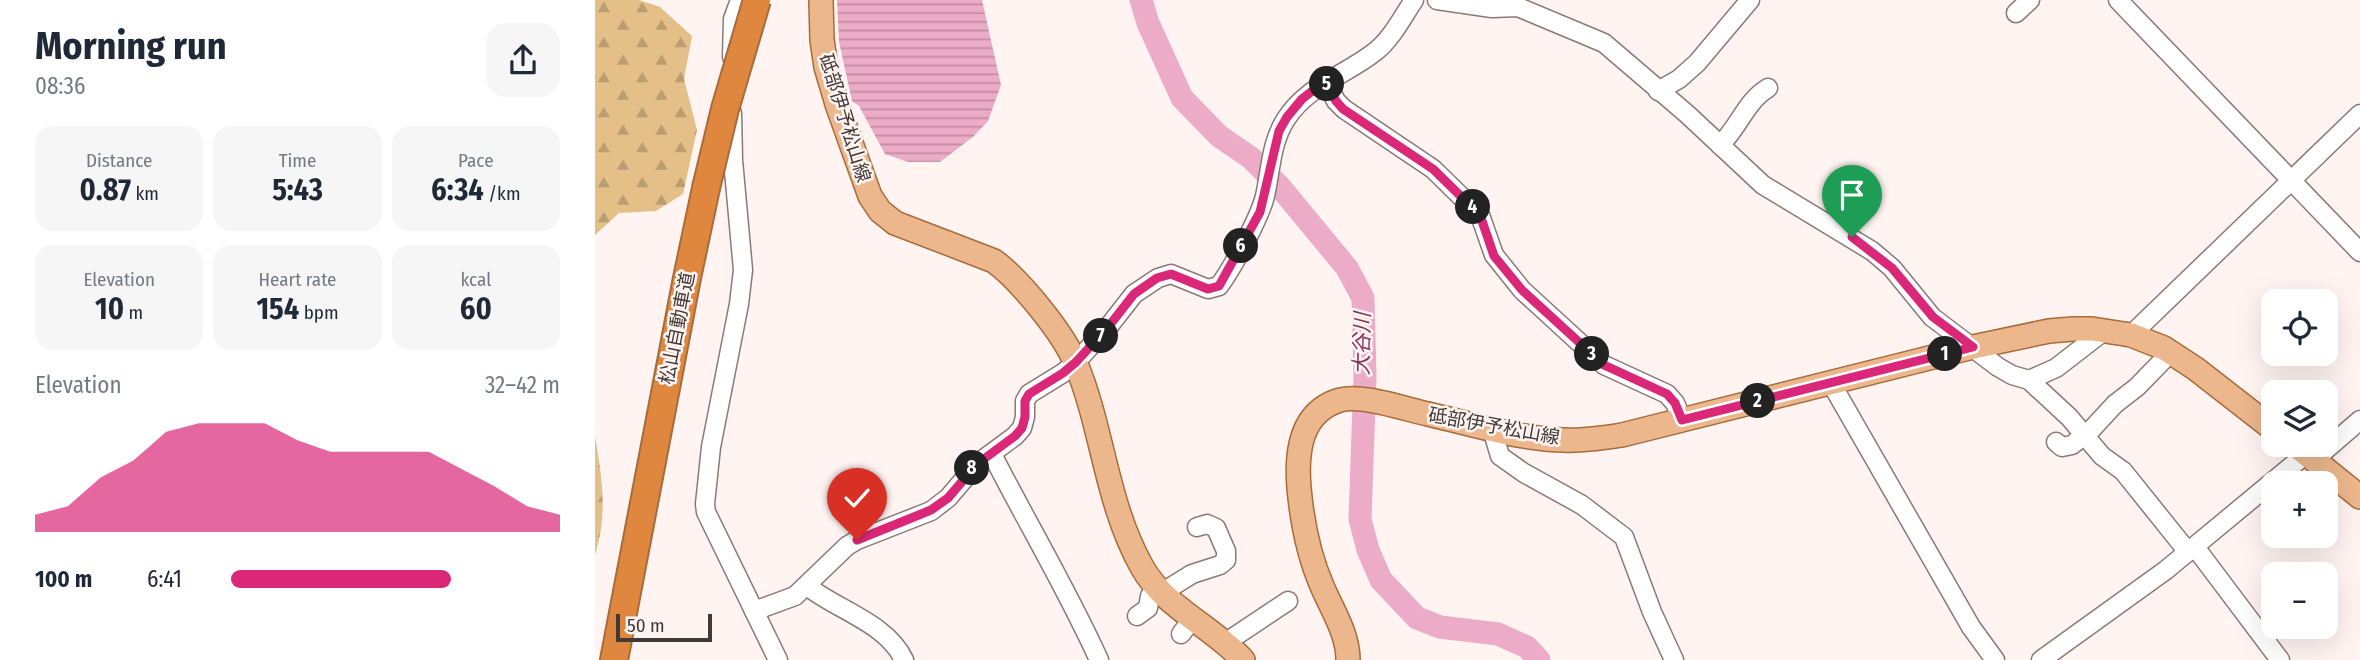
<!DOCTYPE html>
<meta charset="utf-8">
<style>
body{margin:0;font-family:"Fira Sans Condensed","Noto Sans JP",sans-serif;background:#f6f6f7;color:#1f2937;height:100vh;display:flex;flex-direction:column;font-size:26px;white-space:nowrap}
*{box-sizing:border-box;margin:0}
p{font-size:23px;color:#747a83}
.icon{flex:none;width:38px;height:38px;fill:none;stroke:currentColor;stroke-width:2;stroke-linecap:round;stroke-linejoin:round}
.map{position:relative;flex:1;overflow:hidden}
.panel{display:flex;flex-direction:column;background:#fff;width:595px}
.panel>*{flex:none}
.buttons{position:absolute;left:1666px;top:289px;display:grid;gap:14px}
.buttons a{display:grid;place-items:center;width:77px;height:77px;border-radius:14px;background:#fff;box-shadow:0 7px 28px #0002;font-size:35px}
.scale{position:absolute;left:21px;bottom:18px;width:96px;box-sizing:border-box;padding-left:7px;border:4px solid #403937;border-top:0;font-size:19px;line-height:24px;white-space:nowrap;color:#403937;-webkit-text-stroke:5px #fff4f1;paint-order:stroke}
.pin{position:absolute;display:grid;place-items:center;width:60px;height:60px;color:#fff;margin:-72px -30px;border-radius:50% 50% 50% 0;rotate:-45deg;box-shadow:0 0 7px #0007}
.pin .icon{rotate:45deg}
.km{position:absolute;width:35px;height:35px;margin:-18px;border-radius:50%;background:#222;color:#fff;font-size:19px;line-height:35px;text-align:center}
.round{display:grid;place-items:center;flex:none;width:74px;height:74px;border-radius:21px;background:#f6f6f7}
.overview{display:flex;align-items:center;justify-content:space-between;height:119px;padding:0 35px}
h1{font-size:38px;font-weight:700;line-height:52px}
.figures{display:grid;grid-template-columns:repeat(3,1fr);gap:10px;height:119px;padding:7px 35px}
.figures div{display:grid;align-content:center;border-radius:18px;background:#f6f6f7;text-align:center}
.figures b{font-size:30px;font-weight:700}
.figures small{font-size:19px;font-weight:400}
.figures p{font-size:19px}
.chart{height:196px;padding:14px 35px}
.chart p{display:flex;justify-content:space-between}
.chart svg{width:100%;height:126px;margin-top:7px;fill:#db2777;opacity:.7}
ul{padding:0 35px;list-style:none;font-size:23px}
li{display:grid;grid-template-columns:112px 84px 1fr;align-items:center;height:52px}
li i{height:18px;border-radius:9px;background:#db2777}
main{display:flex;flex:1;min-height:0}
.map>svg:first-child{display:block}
.forest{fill:url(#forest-firs)}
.water{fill:url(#water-rules)}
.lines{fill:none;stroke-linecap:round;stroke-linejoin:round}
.river{stroke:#ecabc7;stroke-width:23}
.minor-casing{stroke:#8a7a76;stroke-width:21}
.major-casing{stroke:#a76c3c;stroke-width:26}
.highway-casing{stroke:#a76c3c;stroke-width:30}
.minor{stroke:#fff;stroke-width:18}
.major{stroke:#ecb78c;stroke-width:23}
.highway{stroke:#df873f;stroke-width:26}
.highway-bridge-casing{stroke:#a76c3c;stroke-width:30;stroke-linecap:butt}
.highway-bridge{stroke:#df873f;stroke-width:26}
.route-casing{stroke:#fff;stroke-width:14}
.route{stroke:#db2777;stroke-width:9}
.labels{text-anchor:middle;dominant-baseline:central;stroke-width:5;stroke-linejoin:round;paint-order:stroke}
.street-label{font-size:19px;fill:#403937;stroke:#fff4f1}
.water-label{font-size:21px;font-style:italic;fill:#80345a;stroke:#fff4f1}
</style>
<main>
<section class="panel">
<div class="overview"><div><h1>Morning run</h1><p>08:36</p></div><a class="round"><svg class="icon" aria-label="share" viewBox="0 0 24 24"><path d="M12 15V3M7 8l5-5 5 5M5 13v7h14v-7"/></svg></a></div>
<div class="figures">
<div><p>Distance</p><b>0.87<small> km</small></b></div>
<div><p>Time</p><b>5:43</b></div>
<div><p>Pace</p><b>6:34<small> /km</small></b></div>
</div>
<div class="figures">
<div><p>Elevation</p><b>10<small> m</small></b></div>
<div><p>Heart rate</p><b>154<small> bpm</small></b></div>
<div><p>kcal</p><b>60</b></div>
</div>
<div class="chart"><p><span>Elevation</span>32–42 m</p>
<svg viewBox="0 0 160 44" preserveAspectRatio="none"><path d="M0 44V38L10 35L20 25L30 19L40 9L50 6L60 6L70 6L80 12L90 16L100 16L110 16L120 16L130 22L140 28L150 35L160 38V44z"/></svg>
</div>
<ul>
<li><b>100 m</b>6:41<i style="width:67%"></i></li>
</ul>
</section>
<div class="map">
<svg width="1765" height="660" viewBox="0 0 1765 660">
<defs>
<pattern id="forest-firs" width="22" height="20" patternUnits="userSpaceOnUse" patternTransform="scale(1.75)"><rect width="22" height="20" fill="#e4c088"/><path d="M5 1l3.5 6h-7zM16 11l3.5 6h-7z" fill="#ba9d70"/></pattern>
<pattern id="water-rules" width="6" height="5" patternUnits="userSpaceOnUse" patternTransform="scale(1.75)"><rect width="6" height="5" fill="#ecabc7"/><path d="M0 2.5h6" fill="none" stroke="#c18ca2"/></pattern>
</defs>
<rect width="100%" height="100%" fill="#fff4f1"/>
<g class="forest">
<path d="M0 0H44L65 7 97 36 89 79 102 130 88 194 61 211 24 213 0 235Z"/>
<path d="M0 436C7 478 13 513 0 555Z"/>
</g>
<path class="water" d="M242 0H387L406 85 393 121 379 136 345 162H313L290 154 264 106 257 101 244 42Z"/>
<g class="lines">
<path class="river" d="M546 0 553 23 587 98 624 136 656 158 685 187 752 268 768 298 770 376 765 519 773 550 786 580 822 618 845 627 903 634 932 647 944 660"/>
<g class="minor-casing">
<g id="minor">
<path d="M842 0 897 8 923 7 1009 43 1092 114 1168 185 1277 251 1297 268 1337 317 1403 367 1417 375 1434 380 1474 417 1507 456 1528 471 1593 552"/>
<path d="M1523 0 1765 252"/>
<path d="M1421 13 1435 0"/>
<path d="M137 57 138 19 145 0"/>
<path d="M731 81 741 101 749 109 838 169 885 215 899 255 927 290 1009 365 1072 394 1080 403 1087 420"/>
<path d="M1063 91 1084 79 1102 63 1155 0"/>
<path d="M137 113 138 160 148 270 144 304 116 447 110 504 111 512 183 660"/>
<path d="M1125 145C1144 127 1151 101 1173 88"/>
<path d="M1536 335 1765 114"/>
<path d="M1434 380 1461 368 1509 331"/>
<path d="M1236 383 1376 627 1400 660"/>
<path d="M897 429 905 456 929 473 987 505 1029 537 1057 612 1079 660"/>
<path d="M1461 442 1467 447 1477 445 1496 430 1520 404 1542 387 1576 352"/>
<path d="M397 454C432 523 472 589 504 660"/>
<path d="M1719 460 1765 420"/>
<path d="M1600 547 1685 660"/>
<path d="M212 586C242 610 292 623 309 660"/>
<path d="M568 592 597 574 625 565 631 560V551L621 528 612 524 602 527"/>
<path d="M159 611 200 596 252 546 262 540 336 511 353 498 382 464 420 436 427 428 430 417V401L434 394 468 373 481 362 514 326 539 294 563 278 576 274 613 289 624 286C637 269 665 217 670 196 676 169 676 142 691 119 713 85 751 75 781 51 797 38 807 18 819 0"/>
<path d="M542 616 553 608 555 596 563 588"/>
<path d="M586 634 598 618"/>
<path d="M630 643 693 601"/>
<path d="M1446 660 1571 570 1711 454"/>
</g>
</g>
<g class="major-casing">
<g id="major">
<path d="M226 0 227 40 231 67 242 104 275 196 285 211 300 223 399 261C425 280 469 334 481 364 508 429 511 503 547 567 569 607 618 627 648 660"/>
<path d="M1699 444 1765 497"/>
<path d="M753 660C753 633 737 610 727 586 713 554 707 521 704 488 701 452 705 412 745 400 767 394 810 409 833 414 877 424 923 439 969 440 988 441 1008 438 1027 435L1378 347 1454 331 1478 329H1497L1536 335 1569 348 1601 369 1678 429"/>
</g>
</g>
<g class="highway-casing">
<path id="highway" d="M19 660 92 278 111 188"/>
</g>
<use href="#minor" class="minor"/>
<use href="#major" class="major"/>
<use href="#highway" class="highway"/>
<g class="highway-bridge-casing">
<path id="highway-bridge" d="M111 188 130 109 162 0"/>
</g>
<use href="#highway-bridge" class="highway-bridge"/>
</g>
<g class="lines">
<g class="route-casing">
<path id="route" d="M262 540 336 510 353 498 382 464 420 436 427 428 430 417V401L434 394 468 373 481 362 514 326 539 294 562 278 576 274 613 289 624 286 665 212 684 131 692 117 707 99 730 81 741 101 748 109 838 169 885 215 899 256 927 290 1009 365 1072 394 1080 403 1087 420 1378 347 1338 317 1297 268 1257 237"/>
</g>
<use href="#route" class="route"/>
</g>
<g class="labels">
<g class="street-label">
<text transform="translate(250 118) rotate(73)">砥部伊予松山線</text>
<text transform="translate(82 328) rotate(-79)">松山自動車道</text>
<text transform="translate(899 426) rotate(10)">砥部伊予松山線</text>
</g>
<g class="water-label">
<text transform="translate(767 344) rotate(-89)">大谷川</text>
</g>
</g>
</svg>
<div class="buttons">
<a><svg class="icon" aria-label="locate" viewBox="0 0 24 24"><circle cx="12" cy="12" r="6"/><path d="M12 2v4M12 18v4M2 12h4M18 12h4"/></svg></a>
<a><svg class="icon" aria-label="layers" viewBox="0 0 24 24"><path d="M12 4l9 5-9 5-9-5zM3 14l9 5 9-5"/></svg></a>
<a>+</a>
<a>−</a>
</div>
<div class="scale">50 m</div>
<div class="pin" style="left:1257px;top:237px;background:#1e9e55"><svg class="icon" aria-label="arrive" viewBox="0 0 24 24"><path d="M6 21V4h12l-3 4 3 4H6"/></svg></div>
<div class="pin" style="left:262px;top:540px;background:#d93025"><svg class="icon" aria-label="check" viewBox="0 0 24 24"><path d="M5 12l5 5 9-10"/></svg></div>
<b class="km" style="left:1350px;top:354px">1</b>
<b class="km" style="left:1163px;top:401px">2</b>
<b class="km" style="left:997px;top:354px">3</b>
<b class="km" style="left:878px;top:207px">4</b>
<b class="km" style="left:732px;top:84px">5</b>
<b class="km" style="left:646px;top:246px">6</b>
<b class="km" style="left:506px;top:336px">7</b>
<b class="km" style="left:377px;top:468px">8</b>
</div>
</main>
